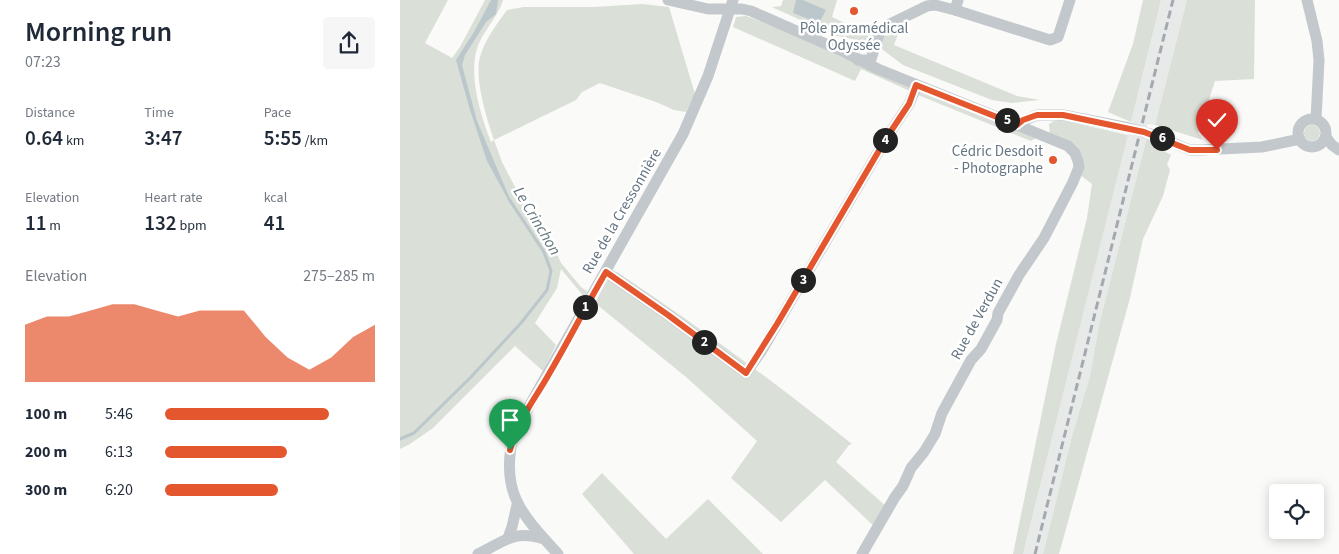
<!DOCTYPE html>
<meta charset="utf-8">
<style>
body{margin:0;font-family:"Source Sans 3",sans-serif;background:#f6f6f7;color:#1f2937;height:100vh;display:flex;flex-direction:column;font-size:19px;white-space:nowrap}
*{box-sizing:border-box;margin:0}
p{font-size:16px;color:#747a83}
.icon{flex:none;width:28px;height:28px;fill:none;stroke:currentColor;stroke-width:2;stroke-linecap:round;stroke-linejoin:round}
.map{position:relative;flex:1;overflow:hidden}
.side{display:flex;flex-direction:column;background:#fff;width:400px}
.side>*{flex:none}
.controls{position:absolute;left:869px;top:484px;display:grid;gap:10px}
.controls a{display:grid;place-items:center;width:55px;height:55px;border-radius:5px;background:#fff;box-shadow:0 2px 12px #0003;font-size:25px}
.pin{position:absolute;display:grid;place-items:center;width:42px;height:42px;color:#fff;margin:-51px -21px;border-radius:50% 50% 50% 0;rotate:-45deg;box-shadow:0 0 5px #0007}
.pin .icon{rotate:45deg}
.km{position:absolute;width:25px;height:25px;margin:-12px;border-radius:50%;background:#222;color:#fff;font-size:14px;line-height:25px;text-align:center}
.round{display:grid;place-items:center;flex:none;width:52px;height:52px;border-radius:5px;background:#f6f6f7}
.summary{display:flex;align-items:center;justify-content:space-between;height:85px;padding:0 25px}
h1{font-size:28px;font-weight:600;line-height:38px}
.metrics{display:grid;grid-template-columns:repeat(3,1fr);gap:8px;height:85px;padding:5px 25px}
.metrics div{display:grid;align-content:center}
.metrics b{font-size:21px;font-weight:600}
.metrics small{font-size:14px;font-weight:400}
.metrics p{font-size:14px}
.chart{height:140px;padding:10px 25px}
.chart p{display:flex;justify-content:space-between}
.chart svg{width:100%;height:90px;margin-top:5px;fill:#e4572e;opacity:.7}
ul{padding:0 25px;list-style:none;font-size:16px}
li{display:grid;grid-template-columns:80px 60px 1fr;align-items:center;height:38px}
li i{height:12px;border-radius:6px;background:#e4572e}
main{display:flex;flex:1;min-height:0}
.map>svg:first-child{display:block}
.built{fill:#e8e9e9}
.green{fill:#dadfd7}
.water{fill:#bbc7cb}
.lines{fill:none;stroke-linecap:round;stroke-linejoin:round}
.stream{stroke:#bbc7cb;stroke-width:3}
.minor{stroke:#c3c8cc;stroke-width:11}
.rail{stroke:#a2aab0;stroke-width:3;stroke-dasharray:8 4;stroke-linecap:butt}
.route-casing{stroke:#fff;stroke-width:10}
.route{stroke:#e4572e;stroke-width:6}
.poi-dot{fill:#e4572e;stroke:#fff;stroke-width:2}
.labels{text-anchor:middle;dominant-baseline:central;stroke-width:5;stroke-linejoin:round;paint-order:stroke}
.poi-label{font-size:15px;fill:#657683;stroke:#fff}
.street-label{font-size:15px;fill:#657683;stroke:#fff}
.water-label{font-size:16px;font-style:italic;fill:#60757c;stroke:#fff}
</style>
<main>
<section class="side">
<div class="summary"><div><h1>Morning run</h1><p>07:23</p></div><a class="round"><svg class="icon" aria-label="share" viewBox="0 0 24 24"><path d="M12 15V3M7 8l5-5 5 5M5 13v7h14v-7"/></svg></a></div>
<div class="metrics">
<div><p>Distance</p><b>0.64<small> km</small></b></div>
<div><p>Time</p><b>3:47</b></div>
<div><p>Pace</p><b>5:55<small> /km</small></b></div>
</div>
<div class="metrics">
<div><p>Elevation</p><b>11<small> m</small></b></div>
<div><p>Heart rate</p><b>132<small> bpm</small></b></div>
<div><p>kcal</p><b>41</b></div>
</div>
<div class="chart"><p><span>Elevation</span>275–285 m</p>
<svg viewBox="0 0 160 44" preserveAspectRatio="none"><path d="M0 44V16L10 12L20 12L30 9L40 6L50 6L60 9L70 12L80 9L90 9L100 9L110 22L120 32L130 38L140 32L150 22L160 16V44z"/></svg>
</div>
<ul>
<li><b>100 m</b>5:46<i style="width:78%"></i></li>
<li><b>200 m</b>6:13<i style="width:58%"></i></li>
<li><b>300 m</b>6:20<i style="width:54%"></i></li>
</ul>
</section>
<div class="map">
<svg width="939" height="554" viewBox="0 0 939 554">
<rect width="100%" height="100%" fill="#fafaf8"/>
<path class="built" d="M761 0H787L755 125 748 124 745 131 747 137 699 325 690 376 672 436 643 554H623L728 135 730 133 733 123 731 122Z"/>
<g class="green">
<path d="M0 0H48L25 43 52 58 60 47 85 0H103C99 14 87 27 80 41 66 70 80 114 91 142L94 140C87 119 74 79 80 57 85 40 96 25 107 10L124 7H194L242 4 269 7 295 94 286 112 274 110 256 102 200 83 182 92 176 100 94 140 102 162 130 216 153 245 161 263 181 287 187 291 185 298 161 269 157 288 135 323 156 345 143 371 115 346 33 428 10 444 0 449Z"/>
<path d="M383 0H437L432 17 468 34 472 23 478 25 502 23 494 45 617 96 640 100 612 103 592 100 503 65 475 44 433 35 372 7 381 6Z"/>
<path d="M743 0H761L731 122 708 112 733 44Z"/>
<path d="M787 0H855L854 79 815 81 798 133 803 140 755 125Z"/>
<path d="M346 16 379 28 450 61 636 138 631 141 523 97 461 69 455 81 333 27 336 17Z"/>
<path d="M661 120 728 135 623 554H613L656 344 687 218 692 184 680 175C686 166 684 154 675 146 670 141 657 138 650 135L649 124 654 121Z"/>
<circle cx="912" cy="133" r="8"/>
<path d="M747 137 763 143 764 151 771 155 767 164 770 170 763 196 743 239 730 298 659 554H643L672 436 690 376 699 325Z"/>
<path d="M217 272C298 326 376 383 452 444L449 445 436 462 488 508 477 529 425 480 381 522 331 478 357 441 286 377 195 303 209 276Z"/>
<path d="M202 473 266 539 308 499 363 554H234L182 494Z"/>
</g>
<g class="water">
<path d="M91 0H98L96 14 86 22 65 55 62 65 77 121 110 199 111 205 87 161 70 110 56 60 74 32Z"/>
<path d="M396 0H403L426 10 419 23 393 13Z"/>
</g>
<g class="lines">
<path class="stream" d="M0 439 14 433 71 377 121 323 147 290 151 271 144 252 109 199"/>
<g class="minor">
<path d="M268 0 308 9H342L351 11 444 52 478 69 617 125 623 121 637 115H663L729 128 754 135 790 150H800L862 147 900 139"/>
<path d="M907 0 917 41 919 60 916 119"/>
<path d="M555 10 650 40 658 37 670 0"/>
<path d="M458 60H467L471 59 480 31 488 25 527 6 535 5 555 10 558 0"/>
<circle cx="912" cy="133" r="14"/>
<path d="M926 137 932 145 939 150"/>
<path d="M206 272 268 315 346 373 362 350 487 137 509 104 517 85"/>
<path d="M108 538 112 527 117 505"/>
<path d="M78 554C104 542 113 529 144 539"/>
<path d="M158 554C121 514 99 491 114 433L283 134 308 76 333 0"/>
<path d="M462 554 495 497 503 486 511 468 524 452 535 434 542 413 571 360 581 349 597 320 598 313 619 275 644 238 673 182 679 167 678 161 675 153 668 146 617 125"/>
</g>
<path class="rail" d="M635 554 773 0"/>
</g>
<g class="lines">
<g class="route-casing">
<path id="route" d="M110 450C117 421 135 399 149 374 169 340 186 306 206 272L268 315 346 373 377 324 487 137 509 104 516 85 617 125 623 120 637 115H663L744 132 790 150H817"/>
</g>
<use href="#route" class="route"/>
</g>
<g class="poi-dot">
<circle cx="454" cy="11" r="5"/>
<circle cx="653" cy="160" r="5"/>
</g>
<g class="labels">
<g class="poi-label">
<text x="454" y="28">Pôle paramédical<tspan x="454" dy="17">Odyssée</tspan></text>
<text x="643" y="151" text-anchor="end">Cédric Desdoit<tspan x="643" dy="17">- Photographe</tspan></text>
</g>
<g class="street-label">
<text transform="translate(222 211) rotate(-60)">Rue de la Cressonnière</text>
<text transform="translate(577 319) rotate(-61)">Rue de Verdun</text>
</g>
<g class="water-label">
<text transform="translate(137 221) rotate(59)">Le Crinchon</text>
</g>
</g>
</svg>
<div class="controls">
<a><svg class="icon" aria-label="locate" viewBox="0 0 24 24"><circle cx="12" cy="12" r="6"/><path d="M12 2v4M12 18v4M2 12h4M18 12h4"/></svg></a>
</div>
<div class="pin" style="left:110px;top:450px;background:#1e9e55"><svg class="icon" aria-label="arrive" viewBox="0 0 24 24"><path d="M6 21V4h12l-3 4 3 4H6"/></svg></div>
<div class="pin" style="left:817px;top:150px;background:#d93025"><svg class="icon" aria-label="check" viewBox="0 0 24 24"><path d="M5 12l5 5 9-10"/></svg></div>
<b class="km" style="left:185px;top:307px">1</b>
<b class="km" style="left:304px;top:342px">2</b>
<b class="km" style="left:403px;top:280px">3</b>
<b class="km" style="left:485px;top:140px">4</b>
<b class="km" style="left:607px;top:120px">5</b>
<b class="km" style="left:762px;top:138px">6</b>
</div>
</main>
